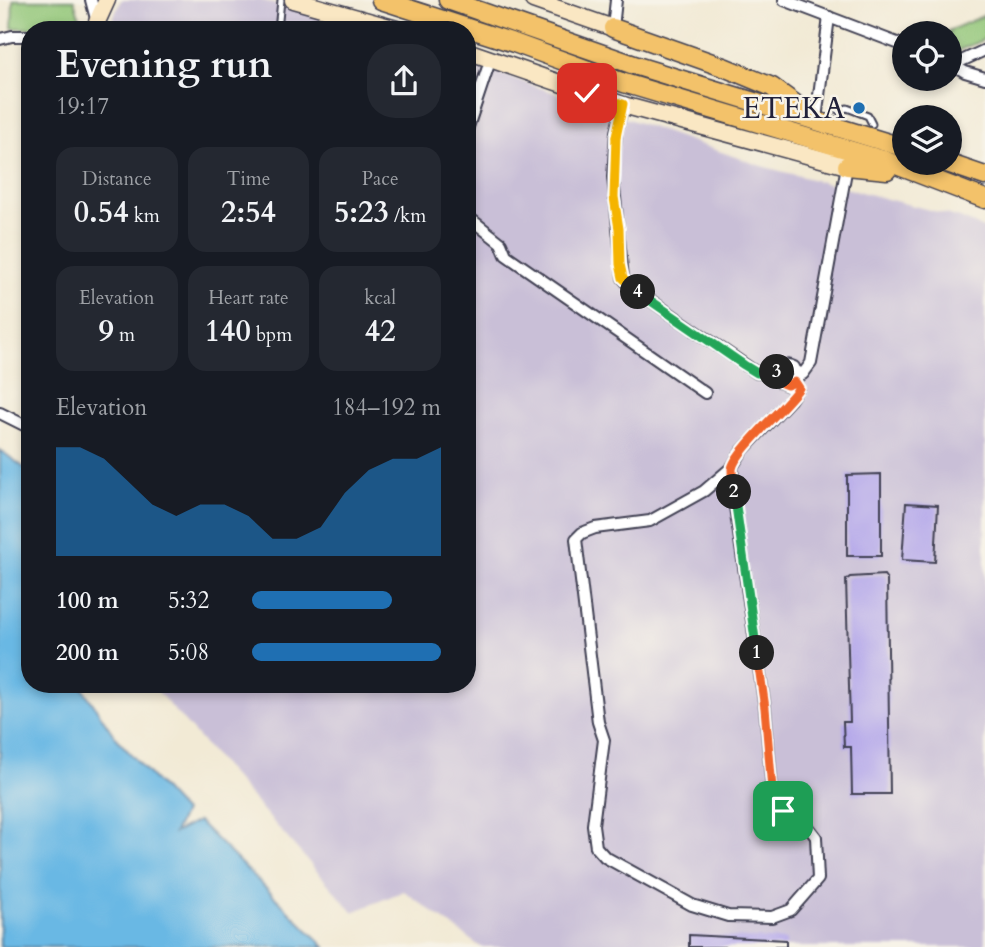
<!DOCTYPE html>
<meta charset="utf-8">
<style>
body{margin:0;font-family:Cardo,serif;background:#242831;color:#f1f3f6;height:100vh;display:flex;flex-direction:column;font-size:26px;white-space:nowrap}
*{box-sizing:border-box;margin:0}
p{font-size:23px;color:#9ea1a6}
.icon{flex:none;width:38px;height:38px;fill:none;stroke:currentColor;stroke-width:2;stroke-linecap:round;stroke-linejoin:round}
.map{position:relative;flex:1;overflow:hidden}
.sheet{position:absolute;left:21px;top:21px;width:455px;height:672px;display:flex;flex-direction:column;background:#171b24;border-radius:28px;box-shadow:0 4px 10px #0003}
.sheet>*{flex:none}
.buttons{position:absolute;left:892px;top:21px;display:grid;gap:14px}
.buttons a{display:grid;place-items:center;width:70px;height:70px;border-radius:50%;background:#171b24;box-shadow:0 4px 10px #0003;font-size:35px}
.pin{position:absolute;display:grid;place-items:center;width:60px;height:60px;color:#fff;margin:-30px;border-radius:14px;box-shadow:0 4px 10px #0006}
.km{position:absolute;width:35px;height:35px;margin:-18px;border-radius:50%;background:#222;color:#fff;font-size:19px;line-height:35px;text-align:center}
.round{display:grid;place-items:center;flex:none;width:74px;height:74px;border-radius:28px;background:#242831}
.summary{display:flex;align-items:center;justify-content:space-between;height:119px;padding:0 35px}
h1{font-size:38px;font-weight:600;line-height:52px}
.figures{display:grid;grid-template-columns:repeat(3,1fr);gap:10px;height:119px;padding:7px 35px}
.figures div{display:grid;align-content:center;border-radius:18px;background:#242831;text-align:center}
.figures b{font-size:30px;font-weight:600}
.figures small{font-size:19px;font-weight:400}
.figures p{font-size:19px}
.chart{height:196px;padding:14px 35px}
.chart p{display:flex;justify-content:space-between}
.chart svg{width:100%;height:126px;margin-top:7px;fill:#1f6fb2;opacity:.7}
ul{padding:0 35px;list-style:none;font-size:23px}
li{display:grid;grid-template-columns:112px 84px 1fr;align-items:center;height:52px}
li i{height:18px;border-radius:9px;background:#1f6fb2}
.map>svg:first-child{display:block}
.industrial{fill:#c9bfd7}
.green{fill:#92c678;stroke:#5a745a;stroke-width:2}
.water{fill:#69b8e4;stroke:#466d90;stroke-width:2}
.building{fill:#b2a6ea}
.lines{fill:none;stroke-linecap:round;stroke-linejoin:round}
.service-casing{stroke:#414052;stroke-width:9}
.minor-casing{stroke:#414052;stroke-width:14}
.secondary-casing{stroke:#414052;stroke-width:19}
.trunk-casing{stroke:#414052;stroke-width:21}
.service{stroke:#fff;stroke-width:5}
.minor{stroke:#fff;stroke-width:10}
.secondary{stroke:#fae7c3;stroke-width:16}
.trunk{stroke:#f3c26a;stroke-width:18}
.split-1-casing{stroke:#fff;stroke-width:14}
.split-2-casing{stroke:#fff;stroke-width:14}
.split-3-casing{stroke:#fff;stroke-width:14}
.split-4-casing{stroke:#fff;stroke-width:14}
.split-5-casing{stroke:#fff;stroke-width:14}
.split-6-casing{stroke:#fff;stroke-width:14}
.split-1{stroke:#f0652b;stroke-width:9}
.split-2{stroke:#22a559;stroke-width:9}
.split-3{stroke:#f0652b;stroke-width:9}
.split-4{stroke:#22a559;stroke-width:9}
.split-5{stroke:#f5b400;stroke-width:9}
.split-6{stroke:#f5b400;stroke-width:9}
.poi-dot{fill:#1f6fb2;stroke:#f7f3e8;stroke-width:2.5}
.labels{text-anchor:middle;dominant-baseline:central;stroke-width:5;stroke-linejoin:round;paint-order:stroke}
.poi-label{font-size:30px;fill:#22223b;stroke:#f7f3e8;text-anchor:end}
</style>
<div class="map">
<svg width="985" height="947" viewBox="0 0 985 947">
<rect width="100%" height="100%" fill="#f7f3e8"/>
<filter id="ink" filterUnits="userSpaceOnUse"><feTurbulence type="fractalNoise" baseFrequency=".0143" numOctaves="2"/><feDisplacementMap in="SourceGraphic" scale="14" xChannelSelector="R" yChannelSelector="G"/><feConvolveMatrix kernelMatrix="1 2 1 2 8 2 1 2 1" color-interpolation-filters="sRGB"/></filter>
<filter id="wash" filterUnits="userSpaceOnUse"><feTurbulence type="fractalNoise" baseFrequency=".00686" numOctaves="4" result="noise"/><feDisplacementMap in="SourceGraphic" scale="28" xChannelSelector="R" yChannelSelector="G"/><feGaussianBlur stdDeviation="1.57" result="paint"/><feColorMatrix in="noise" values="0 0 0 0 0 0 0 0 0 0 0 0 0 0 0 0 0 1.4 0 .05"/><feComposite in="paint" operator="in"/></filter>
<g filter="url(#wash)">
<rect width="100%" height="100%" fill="#f2ead5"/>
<g class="industrial">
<path d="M121 0H260L350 21 375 30H114V16Z"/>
<path d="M467 62 761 166 960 218 985 229V947H481L404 891 353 912 151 684H467Z"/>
</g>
<g class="green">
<path d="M13 0H74L83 29 12 28Z"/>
<path d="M985 15V39L955 52 950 41V33L946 32Z"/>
</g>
<path class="water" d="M0 450 30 472V684H80L115 737 184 812 174 833 198 821 325 947H0Z"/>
<g id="blocks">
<g class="building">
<path d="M881 474V556H847V475Z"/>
<path d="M906 503 938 505 935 562 902 560Z"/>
<path d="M884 575 887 579 890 794H852L851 747H844L843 722H850L846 580 850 577Z"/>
<path d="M689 935 786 940V947H689Z"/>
</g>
</g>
</g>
<g filter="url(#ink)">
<use href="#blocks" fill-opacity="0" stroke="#414052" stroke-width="2"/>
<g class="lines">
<g class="service-casing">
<g id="service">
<path d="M278 30 281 0"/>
<path d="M839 111 847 108 868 116 872 124"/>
</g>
</g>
<g class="minor-casing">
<g id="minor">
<path d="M91 0 99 30"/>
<path d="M784 0 905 46"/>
<path d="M613 28 616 0"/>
<path d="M0 39 12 36H30"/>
<path d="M950 63 965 72 985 78"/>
<path d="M955 64 985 50"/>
<path d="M623 105 616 132 613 177 623 278 631 287 757 373 778 372C782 366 787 363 794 367L798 376 795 382 787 385 780 382 778 372"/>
<path d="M816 119 829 17"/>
<path d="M467 130 491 58"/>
<path d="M467 216 501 243 506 255 705 393"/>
<path d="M798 372 803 374 811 363 847 166"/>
<path d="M0 413 30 428"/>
<path d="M732 467 704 491 650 521 595 528 582 533 576 539 598 722 604 740 593 825 596 847 605 857 692 905 728 916 772 917 791 910 818 879 816 837 799 815 783 811 773 801 765 708 735 507 732 467 742 451 790 400 798 388 795 382"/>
</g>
</g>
<g class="secondary-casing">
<g id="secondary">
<path d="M293 0 400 30"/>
<path d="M533 0 613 28"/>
<path d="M97 22 107 0"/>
<path d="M467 51 623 105 847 166"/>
</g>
</g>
<g class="trunk-casing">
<g id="trunk">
<path d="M381 0 514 43 624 83 886 161 985 199"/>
<path d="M448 0 637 66 905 148"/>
<path d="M613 28 726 68 772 87 805 111"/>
<path d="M947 163 985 176"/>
<path d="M847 166 887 170"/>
</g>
</g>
<use href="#service" class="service"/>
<use href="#minor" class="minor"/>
<use href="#secondary" class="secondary"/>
<use href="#trunk" class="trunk"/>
</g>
</g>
<g class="lines" filter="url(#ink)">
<g class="split-1-casing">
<path id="split-1" d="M757 653 765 708 773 800 783 811"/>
</g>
<g class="split-2-casing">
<path id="split-2" d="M734 492 757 653"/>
</g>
<g class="split-3-casing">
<path id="split-3" d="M734 492C733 485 732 477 732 469 734 452 786 407 799 388L795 382 787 385 782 383 777 372"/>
</g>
<g class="split-4-casing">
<path id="split-4" d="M638 292 744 365 757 373 777 372"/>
</g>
<g class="split-5-casing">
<path id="split-5" d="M616 137 614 197 619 229 620 264 623 278 638 292"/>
</g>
<g class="split-6-casing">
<path id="split-6" d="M587 93 623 104 616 137"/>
</g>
<use href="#split-1" class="split-1"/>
<use href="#split-2" class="split-2"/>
<use href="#split-3" class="split-3"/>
<use href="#split-4" class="split-4"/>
<use href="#split-5" class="split-5"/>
<use href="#split-6" class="split-6"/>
</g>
<circle class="poi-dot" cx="859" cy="108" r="7"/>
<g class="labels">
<g class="poi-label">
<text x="845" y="108">ΕΤΕΚΑ</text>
</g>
</g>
</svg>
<div class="buttons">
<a><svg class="icon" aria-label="locate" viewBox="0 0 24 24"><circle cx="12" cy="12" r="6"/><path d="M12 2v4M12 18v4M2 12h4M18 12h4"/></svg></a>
<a><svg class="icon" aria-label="layers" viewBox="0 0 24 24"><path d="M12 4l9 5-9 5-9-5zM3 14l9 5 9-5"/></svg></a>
</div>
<div class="pin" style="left:783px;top:811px;background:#1e9e55"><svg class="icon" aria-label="arrive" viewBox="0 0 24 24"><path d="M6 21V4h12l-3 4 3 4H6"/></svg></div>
<div class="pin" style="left:587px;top:93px;background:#d93025"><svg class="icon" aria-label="check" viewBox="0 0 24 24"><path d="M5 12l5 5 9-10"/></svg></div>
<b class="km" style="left:757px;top:653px">1</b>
<b class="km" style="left:734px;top:492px">2</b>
<b class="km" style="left:777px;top:372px">3</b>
<b class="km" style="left:638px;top:292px">4</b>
<section class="sheet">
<div class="summary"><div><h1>Evening run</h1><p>19:17</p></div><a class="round"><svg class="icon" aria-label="share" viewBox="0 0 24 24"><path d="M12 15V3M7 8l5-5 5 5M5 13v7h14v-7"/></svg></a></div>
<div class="figures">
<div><p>Distance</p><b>0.54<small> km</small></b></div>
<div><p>Time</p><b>2:54</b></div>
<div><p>Pace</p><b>5:23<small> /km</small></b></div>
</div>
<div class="figures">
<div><p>Elevation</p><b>9<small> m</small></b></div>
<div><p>Heart rate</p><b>140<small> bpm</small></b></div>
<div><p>kcal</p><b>42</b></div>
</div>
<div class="chart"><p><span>Elevation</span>184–192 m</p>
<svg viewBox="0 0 160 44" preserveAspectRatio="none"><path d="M0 44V6L10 6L20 10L30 18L40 26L50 30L60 26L70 26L80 30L90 38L100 38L110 34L120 22L130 14L140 10L150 10L160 6V44z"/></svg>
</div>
<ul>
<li><b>100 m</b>5:32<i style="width:74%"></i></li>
<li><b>200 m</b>5:08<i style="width:100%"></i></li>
</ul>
</section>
</div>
